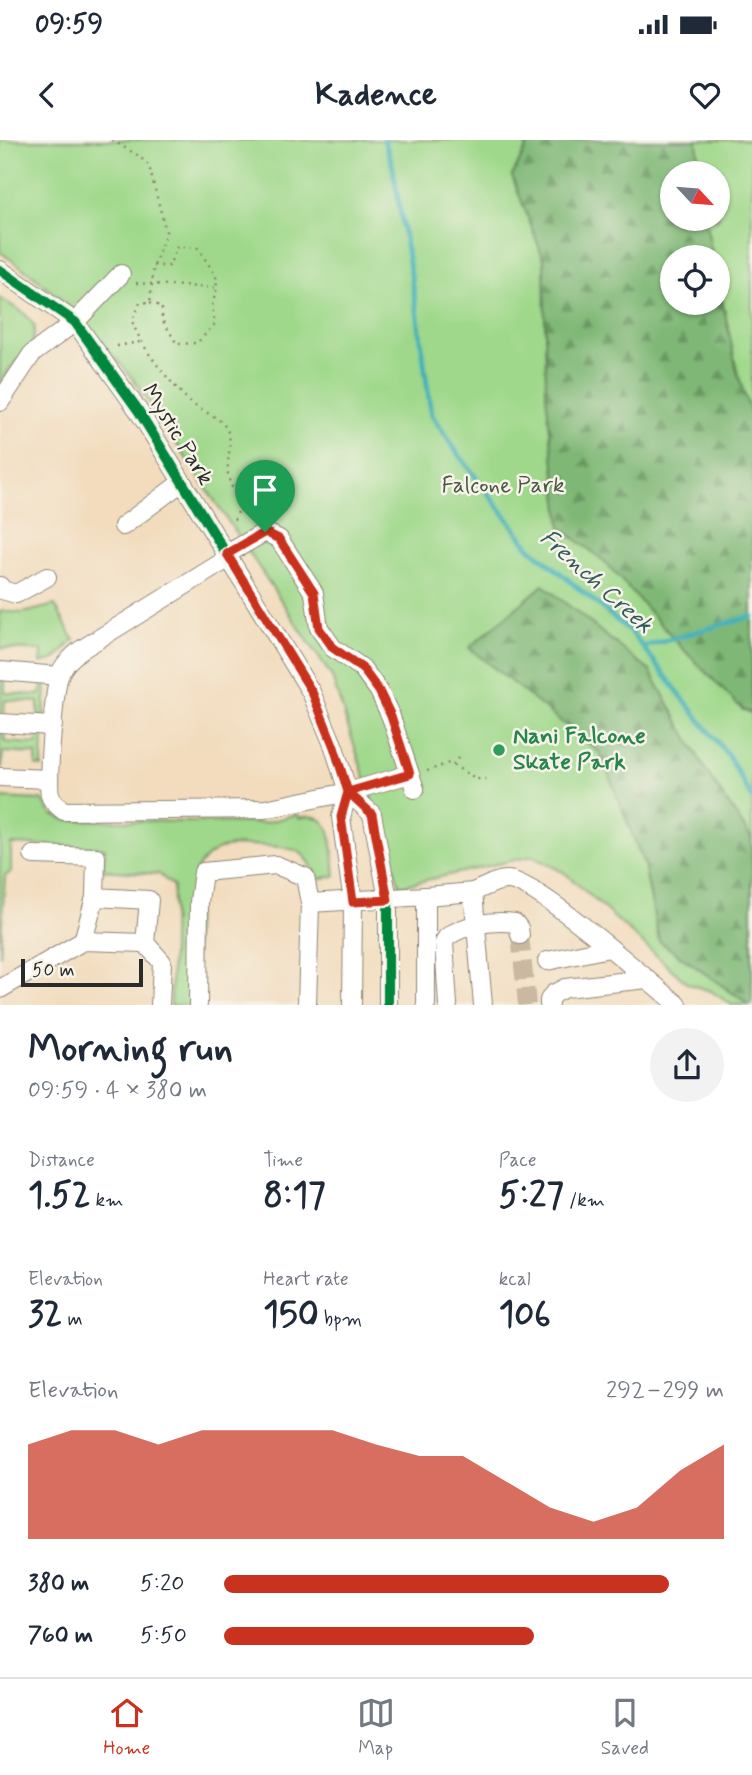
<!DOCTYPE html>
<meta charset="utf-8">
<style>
body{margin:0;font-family:Mynerve,sans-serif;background:#f2f2f3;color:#1f2937;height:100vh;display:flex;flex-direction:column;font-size:26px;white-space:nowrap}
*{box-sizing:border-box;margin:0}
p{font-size:23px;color:#747a83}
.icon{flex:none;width:38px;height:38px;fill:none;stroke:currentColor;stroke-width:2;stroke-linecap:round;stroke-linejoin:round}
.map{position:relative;height:865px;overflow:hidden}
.details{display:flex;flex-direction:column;background:#fff;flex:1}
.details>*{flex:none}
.needle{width:46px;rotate:116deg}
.tools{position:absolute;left:660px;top:21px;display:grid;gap:14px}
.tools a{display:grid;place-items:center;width:70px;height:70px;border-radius:50%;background:#fff;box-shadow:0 2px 5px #0004;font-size:35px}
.scale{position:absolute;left:21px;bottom:18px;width:122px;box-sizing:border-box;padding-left:7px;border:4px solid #2b2b2b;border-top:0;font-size:19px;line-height:24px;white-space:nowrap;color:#2b2b2b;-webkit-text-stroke:5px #f7f3e8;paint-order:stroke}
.pin{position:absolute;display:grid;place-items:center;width:60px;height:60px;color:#fff;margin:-72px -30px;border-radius:50% 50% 50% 0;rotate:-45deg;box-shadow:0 0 7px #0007}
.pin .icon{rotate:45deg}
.round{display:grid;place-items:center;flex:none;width:74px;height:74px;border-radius:37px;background:#f2f2f3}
.headline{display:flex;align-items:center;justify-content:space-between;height:119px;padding:0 28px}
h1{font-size:38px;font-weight:800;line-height:52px}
.metrics{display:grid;grid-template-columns:repeat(3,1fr);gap:10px;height:119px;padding:7px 28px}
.metrics div{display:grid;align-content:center}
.metrics b{font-size:35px;font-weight:800}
.metrics small{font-size:19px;font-weight:400}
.metrics p{font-size:19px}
.chart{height:196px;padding:14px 28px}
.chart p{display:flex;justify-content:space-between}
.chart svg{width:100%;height:126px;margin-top:7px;fill:#c8321e;opacity:.7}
ul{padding:0 28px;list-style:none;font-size:23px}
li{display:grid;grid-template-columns:112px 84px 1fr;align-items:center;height:52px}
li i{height:18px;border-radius:9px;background:#c8321e}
.status{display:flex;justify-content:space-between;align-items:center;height:49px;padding:0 35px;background:#fff;direction:ltr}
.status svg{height:19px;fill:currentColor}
header{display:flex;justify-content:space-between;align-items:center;height:91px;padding:0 28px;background:#fff;font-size:32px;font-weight:800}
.dock{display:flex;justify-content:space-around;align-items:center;height:98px;border-top:2px solid #e0e1e3;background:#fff;font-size:19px;color:#747a83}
.dock a{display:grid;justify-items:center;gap:4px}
.dock .on{color:#c8321e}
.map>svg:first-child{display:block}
.green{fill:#9fd88a;stroke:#65825a;stroke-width:2;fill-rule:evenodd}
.forest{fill:url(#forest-firs);stroke:#557250;stroke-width:2}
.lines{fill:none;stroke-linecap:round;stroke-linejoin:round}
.stream{stroke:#40b0b7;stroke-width:5}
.minor-tunnel{stroke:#cab9a0;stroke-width:18;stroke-dasharray:18 9;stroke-linecap:butt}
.minor-casing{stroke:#8e8474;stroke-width:20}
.path{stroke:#8e8474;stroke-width:2.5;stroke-dasharray:2 5;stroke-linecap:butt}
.minor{stroke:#fff;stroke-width:18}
.cycleway-casing{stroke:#f7f3e8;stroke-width:15}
.cycleway{stroke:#00873e;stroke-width:10}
.route-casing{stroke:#fff;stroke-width:14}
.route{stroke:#c8321e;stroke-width:9}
.leisure-dot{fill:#2e9e5b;stroke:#f7f3e8;stroke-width:2.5}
.labels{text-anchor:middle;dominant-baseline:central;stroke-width:5;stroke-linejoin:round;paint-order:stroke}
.street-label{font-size:23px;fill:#2b2b2b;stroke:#f7f3e8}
.park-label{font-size:23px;fill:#485643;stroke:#f7f3e8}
.leisure-label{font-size:23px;font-weight:bold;fill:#27864d;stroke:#f7f3e8;text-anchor:start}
.water-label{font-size:24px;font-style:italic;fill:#325a5c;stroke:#f7f3e8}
</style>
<div class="status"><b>09:59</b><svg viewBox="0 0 49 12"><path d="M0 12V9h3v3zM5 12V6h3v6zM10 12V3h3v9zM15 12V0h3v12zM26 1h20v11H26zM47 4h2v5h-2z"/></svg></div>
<header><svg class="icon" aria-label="back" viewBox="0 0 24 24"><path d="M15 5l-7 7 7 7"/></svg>Kadence<svg class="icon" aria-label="heart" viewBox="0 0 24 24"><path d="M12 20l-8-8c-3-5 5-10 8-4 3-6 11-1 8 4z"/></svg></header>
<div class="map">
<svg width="752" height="865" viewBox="0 0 752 865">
<defs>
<pattern id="forest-firs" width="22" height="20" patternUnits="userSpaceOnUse" patternTransform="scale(1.75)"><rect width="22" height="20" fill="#7fb876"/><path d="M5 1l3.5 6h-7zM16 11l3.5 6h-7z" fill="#689661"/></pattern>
</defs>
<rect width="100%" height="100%" fill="#f7f3e8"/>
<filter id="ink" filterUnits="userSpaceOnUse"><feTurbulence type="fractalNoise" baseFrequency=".0143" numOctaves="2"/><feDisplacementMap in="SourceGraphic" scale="14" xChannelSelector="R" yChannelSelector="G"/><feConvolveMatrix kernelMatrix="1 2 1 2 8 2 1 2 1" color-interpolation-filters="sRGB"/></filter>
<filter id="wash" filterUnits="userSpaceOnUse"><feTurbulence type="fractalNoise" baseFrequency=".00686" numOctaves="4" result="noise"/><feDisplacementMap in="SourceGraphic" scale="28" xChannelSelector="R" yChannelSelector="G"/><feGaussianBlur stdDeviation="1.57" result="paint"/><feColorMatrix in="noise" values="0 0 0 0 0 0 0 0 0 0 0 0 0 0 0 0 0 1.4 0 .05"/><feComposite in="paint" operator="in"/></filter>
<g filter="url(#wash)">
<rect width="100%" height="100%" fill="#f2dcbd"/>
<g class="green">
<path d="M0 0H752V562L743 570 752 573V699L708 634 691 605 621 666 644 724 659 801 744 861 746 865H732L711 851 688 844 565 733 532 716 400 746 332 537 136 243C97 193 53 147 0 112ZM672 33H718V79H672ZM672 117H718V163H672Z"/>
<path d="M0 158 25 174 35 187 32 206 9 229 0 249Z"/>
<path d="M55 465 74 500 55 519 41 523 42 511 0 508V471L23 473Z"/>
<path d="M1 540 5 541V553L40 555 42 542 46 543 44 576 38 575V562L5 560 4 573H0Z"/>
<path d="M0 591H4L5 602 37 604 38 594 43 595 42 627 36 626V614L3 612 2 627H0Z"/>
<path d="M0 658 42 660 52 674 66 680 264 683 298 674 299 678C336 667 332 711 335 736L318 739C313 729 309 718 299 712 285 705 237 703 222 708 210 712 203 719 197 729L193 865H171L173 746 159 734 103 730 105 708 11 704V732L5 736 0 816Z"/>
</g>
<g class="forest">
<path d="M530 0H697L700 33H672V79H705L713 117H672V163H718V139L737 231 752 278V573L743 570 684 510 604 421 561 388 546 255 544 120 512 36Z"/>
<path d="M543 445 650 531 708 634 752 699V865H746L744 861 659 801 644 724 600 613 469 508Z"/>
</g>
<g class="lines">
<g class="stream">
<path d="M384 0 392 23 417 170 431 274 456 311 529 407 631 492 729 617 752 658"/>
<path d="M643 507 752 476"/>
</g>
</g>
</g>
<g filter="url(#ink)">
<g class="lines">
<path class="minor-tunnel" d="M520 795 527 865"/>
<g class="minor-casing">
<g id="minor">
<path d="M0 130 75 182 138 270 311 552 334 607 348 652 372 674 388 759V865"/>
<path d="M0 262 32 214 75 182 121 134"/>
<path d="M123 386 182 342"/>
<path d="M227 414 265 392 279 399 314 453 319 488 333 508 362 528 379 551 391 577 415 649"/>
<path d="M229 418 79 511C70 519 63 525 59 536 54 551 47 641 50 655 52 662 59 667 64 671L265 669 348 652 410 634"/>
<path d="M0 446 2 450 16 454 47 437"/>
<path d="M0 531 59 536"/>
<path d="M0 583 53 586"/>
<path d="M0 637 49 639"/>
<path d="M348 652 341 677 353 762 352 865"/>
<path d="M473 752C483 748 498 739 508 740 537 741 650 842 678 865"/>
<path d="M426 756 473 752 483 865"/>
<path d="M83 801 95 757"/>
<path d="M145 803 162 822 160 865"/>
<path d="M547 821 609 808"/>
<path d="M0 849 83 801 145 803 149 760 95 757 96 717 33 715"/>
<path d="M198 865 199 762 203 732 276 725 305 737 310 763 426 756V865"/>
<path d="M307 865 310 763"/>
<path d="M448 865 444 803 447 797C465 784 493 780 515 783L519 788 520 795"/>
<path d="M549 865V860L553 854 565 848 647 839"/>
</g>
</g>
<g class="path">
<path d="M112 0 139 16 149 26 166 92 154 126 150 162 140 163 132 181C143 211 166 237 188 260 201 274 223 274 229 295 232 309 225 325 229 339 234 358 248 361 231 384"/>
<path d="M136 143 217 148"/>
<path d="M150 162 162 167V179L177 204 197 203 215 184 212 166 217 148 216 136 198 108 177 107 169 126H154"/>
<path d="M117 206 140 202"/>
<path d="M453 625 461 614"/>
<path d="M427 631 449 623 477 639H485L487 637"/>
</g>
<use href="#minor" class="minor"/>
<g class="cycleway-casing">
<path id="cycleway" d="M0 130 75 182 138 270 311 552 334 607 348 652 372 674 388 759V865"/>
</g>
<use href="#cycleway" class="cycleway"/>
</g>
</g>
<g class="lines" filter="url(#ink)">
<g class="route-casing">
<path id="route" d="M265 392 227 414 312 552 334 607 348 652 341 677 353 762 388 760 372 674 348 652 410 634 391 576 379 551 362 528 333 508 319 488 314 453 279 399 265 392"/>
</g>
<use href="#route" class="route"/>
</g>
<circle class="leisure-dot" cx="499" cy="610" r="7"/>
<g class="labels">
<g class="street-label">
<text transform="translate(177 295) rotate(58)">Mystic Park</text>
</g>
<g class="park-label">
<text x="503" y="346">Falcone Park</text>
</g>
<g class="leisure-label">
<text x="513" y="597">Nani Falcone<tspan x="513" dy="26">Skate Park</tspan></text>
</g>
<g class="water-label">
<text transform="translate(596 442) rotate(42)">French Creek</text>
</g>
</g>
</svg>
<div class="tools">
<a><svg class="needle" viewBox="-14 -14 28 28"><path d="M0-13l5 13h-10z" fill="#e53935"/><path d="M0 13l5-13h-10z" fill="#747a83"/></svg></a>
<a><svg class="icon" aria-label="locate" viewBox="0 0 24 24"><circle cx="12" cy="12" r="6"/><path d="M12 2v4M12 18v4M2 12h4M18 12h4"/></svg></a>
</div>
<div class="scale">50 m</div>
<div class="pin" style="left:265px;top:392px;background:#1e9e55"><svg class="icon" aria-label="arrive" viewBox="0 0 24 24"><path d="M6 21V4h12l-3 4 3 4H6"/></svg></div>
</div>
<section class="details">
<div class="headline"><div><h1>Morning run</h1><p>09:59 · 4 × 380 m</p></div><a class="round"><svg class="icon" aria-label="share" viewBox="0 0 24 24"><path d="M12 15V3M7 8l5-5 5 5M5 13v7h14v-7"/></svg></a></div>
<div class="metrics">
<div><p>Distance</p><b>1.52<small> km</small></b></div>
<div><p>Time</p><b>8:17</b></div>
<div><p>Pace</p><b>5:27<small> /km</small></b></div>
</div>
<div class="metrics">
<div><p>Elevation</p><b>32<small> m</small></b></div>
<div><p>Heart rate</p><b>150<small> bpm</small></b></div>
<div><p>kcal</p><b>106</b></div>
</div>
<div class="chart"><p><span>Elevation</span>292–299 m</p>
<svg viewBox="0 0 160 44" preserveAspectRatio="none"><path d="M0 44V11L10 6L20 6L30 11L40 6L50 6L60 6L70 6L80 11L90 15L100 15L110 24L120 33L130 38L140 33L150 20L160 11V44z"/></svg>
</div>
<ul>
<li><b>380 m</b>5:20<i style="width:89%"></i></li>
<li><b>760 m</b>5:50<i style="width:62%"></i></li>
</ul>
</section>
<nav class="dock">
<a class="on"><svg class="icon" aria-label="home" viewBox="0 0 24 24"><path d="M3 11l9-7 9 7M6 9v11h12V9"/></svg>Home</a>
<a><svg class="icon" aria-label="map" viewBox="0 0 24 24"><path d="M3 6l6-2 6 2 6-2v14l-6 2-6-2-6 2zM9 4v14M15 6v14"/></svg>Map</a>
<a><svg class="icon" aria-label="saved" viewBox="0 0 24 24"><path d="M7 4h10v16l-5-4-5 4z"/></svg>Saved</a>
</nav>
